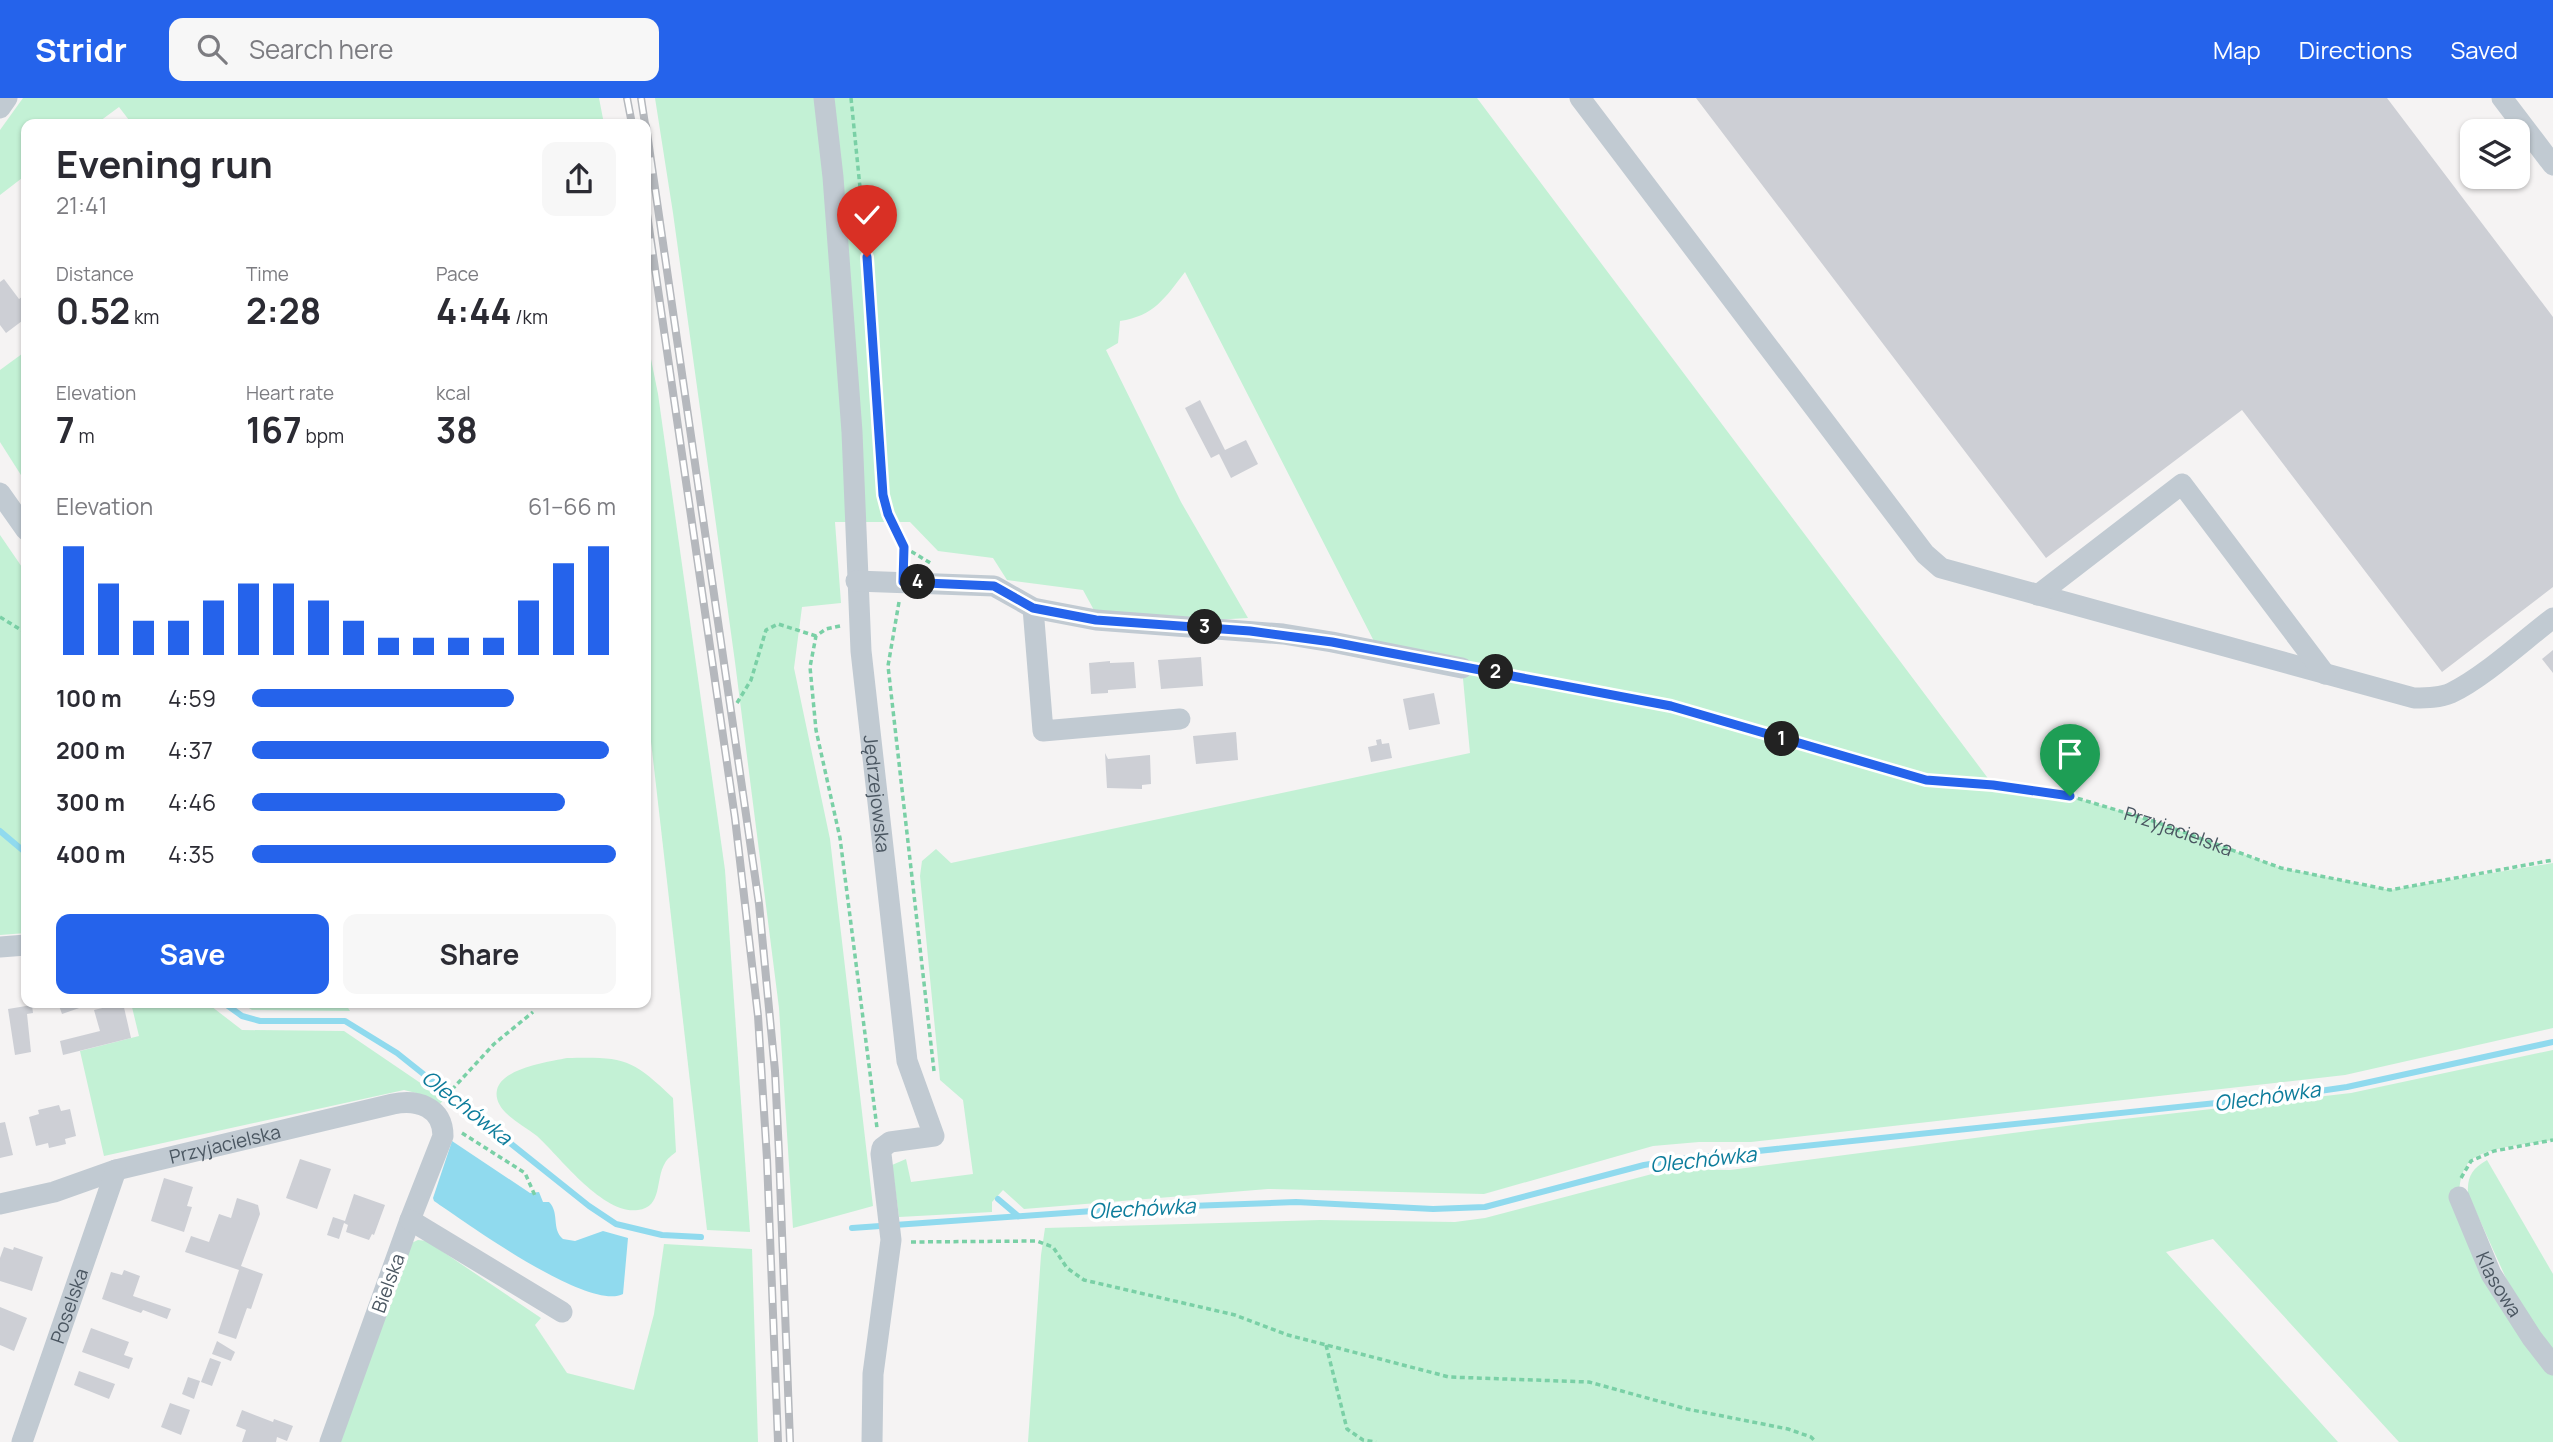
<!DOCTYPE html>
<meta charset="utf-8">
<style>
body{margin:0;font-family:Manrope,sans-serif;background:#f7f7f7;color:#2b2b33;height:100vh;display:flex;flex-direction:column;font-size:26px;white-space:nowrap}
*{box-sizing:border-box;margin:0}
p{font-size:23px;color:#7c7c81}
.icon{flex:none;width:38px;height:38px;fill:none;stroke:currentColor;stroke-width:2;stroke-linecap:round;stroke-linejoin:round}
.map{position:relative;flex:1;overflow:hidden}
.side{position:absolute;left:21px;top:21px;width:630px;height:889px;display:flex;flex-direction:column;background:#fff;border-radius:14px;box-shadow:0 2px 5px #0004}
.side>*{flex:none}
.controls{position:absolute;left:2460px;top:21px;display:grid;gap:14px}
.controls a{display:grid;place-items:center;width:70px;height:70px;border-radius:14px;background:#fff;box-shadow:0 2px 5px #0004;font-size:35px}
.pin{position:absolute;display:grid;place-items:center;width:60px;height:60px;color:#fff;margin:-72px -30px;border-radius:50% 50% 50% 0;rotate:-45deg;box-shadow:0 0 7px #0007}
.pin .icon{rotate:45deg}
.km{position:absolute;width:35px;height:35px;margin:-18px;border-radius:50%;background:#222;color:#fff;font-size:19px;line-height:35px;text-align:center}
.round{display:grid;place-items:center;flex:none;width:74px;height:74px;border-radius:14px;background:#f7f7f7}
.headline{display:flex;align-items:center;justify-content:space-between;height:119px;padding:0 35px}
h1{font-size:38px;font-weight:700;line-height:52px}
.figures{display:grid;grid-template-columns:repeat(3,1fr);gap:10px;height:119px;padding:7px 35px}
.figures div{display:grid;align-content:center}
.figures b{font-size:35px;font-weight:700}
.figures small{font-size:19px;font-weight:400}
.figures p{font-size:19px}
.chart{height:196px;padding:14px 35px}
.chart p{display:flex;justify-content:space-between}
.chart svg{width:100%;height:126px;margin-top:7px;stroke:#2563eb;stroke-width:6}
.cta{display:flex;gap:14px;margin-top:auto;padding:14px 35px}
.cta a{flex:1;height:80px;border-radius:14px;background:#2563eb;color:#fff;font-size:28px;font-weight:700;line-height:80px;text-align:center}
.cta a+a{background:#f7f7f7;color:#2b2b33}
ul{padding:0 35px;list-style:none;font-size:23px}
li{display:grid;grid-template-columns:112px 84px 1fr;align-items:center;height:52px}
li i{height:18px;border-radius:9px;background:#2563eb}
header{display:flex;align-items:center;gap:42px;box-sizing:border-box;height:98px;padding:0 35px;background:#2563eb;color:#fff}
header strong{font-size:33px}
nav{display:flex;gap:38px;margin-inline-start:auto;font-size:24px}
.search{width:490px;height:63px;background:#f7f7f7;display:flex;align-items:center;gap:18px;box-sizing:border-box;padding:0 24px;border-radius:14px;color:#7c7c81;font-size:26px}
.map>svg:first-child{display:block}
.green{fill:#c3f1d5}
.water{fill:#90daee}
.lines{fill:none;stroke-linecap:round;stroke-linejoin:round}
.stream{stroke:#90daee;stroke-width:6}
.building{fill:#cdcfd5}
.path{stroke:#7ad0a6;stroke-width:3.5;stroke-dasharray:5 3.5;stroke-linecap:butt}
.minor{stroke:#c1cad2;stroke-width:21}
.rail-casing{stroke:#b5b8bd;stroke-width:8}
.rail{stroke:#fff;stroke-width:5;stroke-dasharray:16;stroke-linecap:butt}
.route-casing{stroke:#fff;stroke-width:14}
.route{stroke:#2563eb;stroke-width:9}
.labels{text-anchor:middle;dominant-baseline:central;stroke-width:7;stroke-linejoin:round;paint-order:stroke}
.street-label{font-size:19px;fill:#4a5661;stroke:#fff}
.water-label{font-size:21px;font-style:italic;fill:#0c7c9b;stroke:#fff}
</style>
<header>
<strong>Stridr</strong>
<div class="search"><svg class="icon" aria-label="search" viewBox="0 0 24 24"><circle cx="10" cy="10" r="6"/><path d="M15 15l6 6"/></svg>Search here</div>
<nav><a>Map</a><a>Directions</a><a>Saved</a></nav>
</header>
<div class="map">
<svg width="2553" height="1344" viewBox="0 0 2553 1344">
<rect width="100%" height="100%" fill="#f5f3f3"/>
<g class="green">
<path d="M23 0H599L604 26H132L119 9 96 26H26V77L0 97V32Z"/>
<path d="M655 0H1477L1993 687 2070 698 2156 724 2281 770 2390 792 2553 765V930L2345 977 1751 1044H1699L1653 1048 1484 1096 1268 1091 1024 1111 1003 1092 992 1104V1114L899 1119 892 1067 906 1061 911 1084 973 1076 963 1002 940 982 920 778 922 763 936 751 951 765 1470 655 1462 570 1379 553 1185 174C1165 200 1154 218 1120 223L1118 245 1106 252 1181 404 1248 520 1213 522 1095 514 1083 492 1007 482 993 460 938 453 910 424H835L841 505 802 509 794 570 830 741 873 1108 793 1130 779 910 735 564 673 115Z"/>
<path d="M646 236 658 296 725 772 750 1134 707 1132 646 600Z"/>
<path d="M26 253V385L0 344V272Z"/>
<path d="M0 437 26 475V835L0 837Z"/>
<path d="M131 905H207L242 932 344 933 444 1001 440 1006 416 995 404 992 104 1058 80 953 139 938Z"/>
<path d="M241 905H345L350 913 252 912Z"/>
<path d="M2553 952V1042C2531 1046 2489 1048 2471 1062 2461 1071 2459 1087 2459 1099L2553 1275V1344H2399L2213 1141 2166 1154 2338 1344H1028L1041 1157 1045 1130 1320 1122 1455 1124 1485 1120 1671 1071 1730 1072 2089 1025 2351 995Z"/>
<path d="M567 960C625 959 631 960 673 1000L676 1054C672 1057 667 1061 665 1065 655 1081 663 1109 638 1112 603 1117 560 1059 537 1038 527 1030 515 1024 506 1015 500 1009 495 1001 497 992 502 970 548 964 567 960Z"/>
<path d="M2487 1062 2553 1176V1258L2514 1198 2468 1096C2467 1078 2472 1071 2487 1062Z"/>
<path d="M418 1142 427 1143 541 1220 535 1227 567 1275 634 1292 654 1216 664 1146 752 1151 758 1344H338L405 1148Z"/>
</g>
<path class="water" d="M452 1043 530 1095 539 1094 543 1104H549C560 1115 551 1131 563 1141L575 1143 603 1133 628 1140 623 1196C589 1214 465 1124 434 1103L433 1100Z"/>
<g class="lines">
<g class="stream">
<path d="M0 733 26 755"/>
<path d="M224 905 242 918 260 923H345L397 955 589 1108 616 1126 662 1137 701 1139"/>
<path d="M998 1101 1018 1118"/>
<path d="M852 1130 1135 1110 1296 1104 1433 1111 1485 1109 1644 1067 1681 1061 2292 997 2347 989 2553 944"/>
</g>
</g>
<g class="building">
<path d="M1696 0H2387L2553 219V489L2442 574 2242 312 2046 460Z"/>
<path d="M4 181 19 201 26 196V220L6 235 0 227V184Z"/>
<path d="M1200 302 1225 352 1246 342 1258 366 1231 380 1219 356 1211 360 1185 310Z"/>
<path d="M2553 552V575L2542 561Z"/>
<path d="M1201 559 1203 588 1161 591 1158 562Z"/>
<path d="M1110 563V565L1134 564 1136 590 1108 592V595L1091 596 1089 565Z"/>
<path d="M1434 595 1440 626 1409 632 1403 601Z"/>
<path d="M1236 634 1238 662 1196 666 1193 638Z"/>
<path d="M1381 641 1382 646 1389 645 1392 660 1371 664 1368 649 1377 647 1376 642Z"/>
<path d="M1105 655 1108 661 1150 657 1151 686 1142 687V691L1107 690Z"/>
<path d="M58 905H84L85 908 62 916Z"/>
<path d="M123 905 131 940 63 957 60 943 100 933 94 912Z"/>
<path d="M32 907 33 915 27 916 31 954 15 957 8 911Z"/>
<path d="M59 1007 61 1013 70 1011 76 1038 65 1041 66 1046 49 1050 48 1045 36 1048 29 1019 39 1016 38 1012Z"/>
<path d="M5 1024 13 1057 0 1060V1025Z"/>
<path d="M300 1061 331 1071 317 1111 286 1100Z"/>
<path d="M164 1080 193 1089 187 1108 192 1109 184 1134 151 1123Z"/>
<path d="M354 1096 385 1107 374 1137 372 1136 369 1142 346 1134 348 1127 344 1125 339 1141 327 1137 333 1119 345 1123Z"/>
<path d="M237 1100 258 1107 260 1116 241 1168 263 1176 251 1211 247 1210 236 1241 218 1235 239 1172 185 1154 191 1138 209 1144 219 1116 231 1120Z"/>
<path d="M4 1149 13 1152 14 1149 43 1159 32 1193 0 1183V1160Z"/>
<path d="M124 1172 140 1178 133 1198 171 1211 167 1221 143 1212 141 1215 102 1201 111 1174 122 1177Z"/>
<path d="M0 1209 27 1220 14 1253 0 1247Z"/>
<path d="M91 1230 129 1244 124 1257 133 1260 129 1271 82 1254Z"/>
<path d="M217 1243 235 1254 231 1263 212 1256Z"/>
<path d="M210 1260 221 1264 212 1288 201 1284Z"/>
<path d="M79 1273 115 1286 109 1301 74 1287Z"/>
<path d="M188 1279 200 1283 194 1301 182 1296Z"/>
<path d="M170 1305 190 1312 181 1337 161 1329Z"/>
<path d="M242 1312 273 1324 274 1321 293 1328 287 1343 277 1339 276 1344H242L246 1332 236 1328Z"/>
</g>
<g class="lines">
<g class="path">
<path d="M851 0 867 159 883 397C890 422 904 440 903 466"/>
<path d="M904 449 932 466"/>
<path d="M899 504 888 568 934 973"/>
<path d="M0 519 26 535"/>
<path d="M840 528 826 531 816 538 810 569 816 632 840 740 877 1030"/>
<path id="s1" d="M1481 572 1671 608 1926 682 1993 687 2070 698 2156 724 2281 770 2390 792 2553 762"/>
<path d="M737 605 751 582 766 532 778 526 816 538"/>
<path d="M446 998 494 946 533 914"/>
<path d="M462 1035 525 1075 536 1100"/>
<path d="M2461 1080 2471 1063 2494 1053 2553 1042"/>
<path d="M911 1144 1037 1143 1053 1149 1067 1170 1084 1182 1235 1217 1288 1237 1449 1279 1589 1284 1687 1311 1788 1331 1811 1339 1816 1344"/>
<path d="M1326 1247 1347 1331 1363 1342 1376 1344"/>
</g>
<g class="minor">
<path id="s2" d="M824 0 833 79 852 334 861 553 907 963 934 1038 890 1044 882 1050 881 1056 891 1142 873 1276 872 1344"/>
<path d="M1580 0 1925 456 1941 470 2414 600C2426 600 2440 600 2451 595 2483 580 2524 542 2553 520"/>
<path d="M2502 0 2553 67"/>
<path d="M0 10 7 0"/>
<path d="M0 395 26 432"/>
<path d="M856 483 994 488 1033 510 1096 522 1283 536 1332 544 1462 570"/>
<path d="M2038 497 2182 386 2325 576"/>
<path d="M1033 510 1043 633 1180 621"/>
<path d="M0 849 26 847"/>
<path id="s3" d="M2459 1099 2491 1176 2532 1240 2553 1267"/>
<path id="s4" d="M0 1106 54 1094 116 1072 393 1006C417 1001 443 1009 443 1038L410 1122 330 1344"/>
<path d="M410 1122 562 1214"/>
<path id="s5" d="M22 1344 116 1072"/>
</g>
<g class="rail-casing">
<g id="rail">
<path d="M627 0 632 26"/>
<path d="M641 0 645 26"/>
<path d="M646 28 759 806 775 973 779 1056 790 1344"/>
<path d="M646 109 735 720 758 918 767 1061 778 1344"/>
</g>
</g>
<use href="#rail" class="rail"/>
</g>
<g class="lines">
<g class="route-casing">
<path id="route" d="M867 159 883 397 888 416 904 449 903 484 994 488 1033 510 1096 522 1250 533 1332 544 1671 608 1926 682 1993 687 2070 698"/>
</g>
<use href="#route" class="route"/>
</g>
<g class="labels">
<g class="street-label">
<text stroke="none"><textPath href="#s2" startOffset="698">Jędrzejowska</textPath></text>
<text stroke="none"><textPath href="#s1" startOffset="718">Przyjacielska</textPath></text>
<text stroke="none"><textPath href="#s4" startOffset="233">Przyjacielska</textPath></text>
<text transform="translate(388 1185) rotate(-70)">Bielska</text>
<text stroke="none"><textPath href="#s3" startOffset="96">Klasowa</textPath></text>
<text stroke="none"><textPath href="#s5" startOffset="144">Poselska</textPath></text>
</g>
<g class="water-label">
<text transform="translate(2267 998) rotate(-8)">Olechówka</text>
<text transform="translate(467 1009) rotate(38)">Olechówka</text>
<text transform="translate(1703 1061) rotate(-6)">Olechówka</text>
<text transform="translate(1142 1110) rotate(-3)">Olechówka</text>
</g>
</g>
</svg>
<div class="controls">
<a><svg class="icon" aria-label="layers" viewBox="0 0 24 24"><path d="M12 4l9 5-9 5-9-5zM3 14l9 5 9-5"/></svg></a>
</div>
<div class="pin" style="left:2070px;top:698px;background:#1e9e55"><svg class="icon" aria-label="arrive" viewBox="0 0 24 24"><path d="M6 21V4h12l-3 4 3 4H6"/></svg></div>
<div class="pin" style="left:867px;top:159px;background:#d93025"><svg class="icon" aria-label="check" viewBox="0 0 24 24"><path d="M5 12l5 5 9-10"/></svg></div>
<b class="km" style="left:1782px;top:641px">1</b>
<b class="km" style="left:1496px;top:574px">2</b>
<b class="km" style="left:1205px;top:529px">3</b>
<b class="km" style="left:918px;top:484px">4</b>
<section class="side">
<div class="headline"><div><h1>Evening run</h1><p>21:41</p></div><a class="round"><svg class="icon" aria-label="share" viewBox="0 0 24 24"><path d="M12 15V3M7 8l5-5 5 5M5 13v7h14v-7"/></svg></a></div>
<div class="figures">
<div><p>Distance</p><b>0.52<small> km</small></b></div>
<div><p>Time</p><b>2:28</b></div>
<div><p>Pace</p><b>4:44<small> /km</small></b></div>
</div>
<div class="figures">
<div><p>Elevation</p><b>7<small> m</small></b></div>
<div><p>Heart rate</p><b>167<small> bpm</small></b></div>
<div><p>kcal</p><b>38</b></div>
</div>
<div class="chart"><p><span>Elevation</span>61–66 m</p>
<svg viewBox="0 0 160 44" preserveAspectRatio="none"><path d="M5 44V6M15 44V19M25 44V32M35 44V32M45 44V25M55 44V19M65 44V19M75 44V25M85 44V32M95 44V38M105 44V38M115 44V38M125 44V38M135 44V25M145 44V12M155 44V6"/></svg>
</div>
<ul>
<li><b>100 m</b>4:59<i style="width:72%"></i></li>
<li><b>200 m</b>4:37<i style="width:98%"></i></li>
<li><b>300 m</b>4:46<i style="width:86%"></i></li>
<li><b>400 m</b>4:35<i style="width:100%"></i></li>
</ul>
<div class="cta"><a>Save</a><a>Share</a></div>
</section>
</div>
